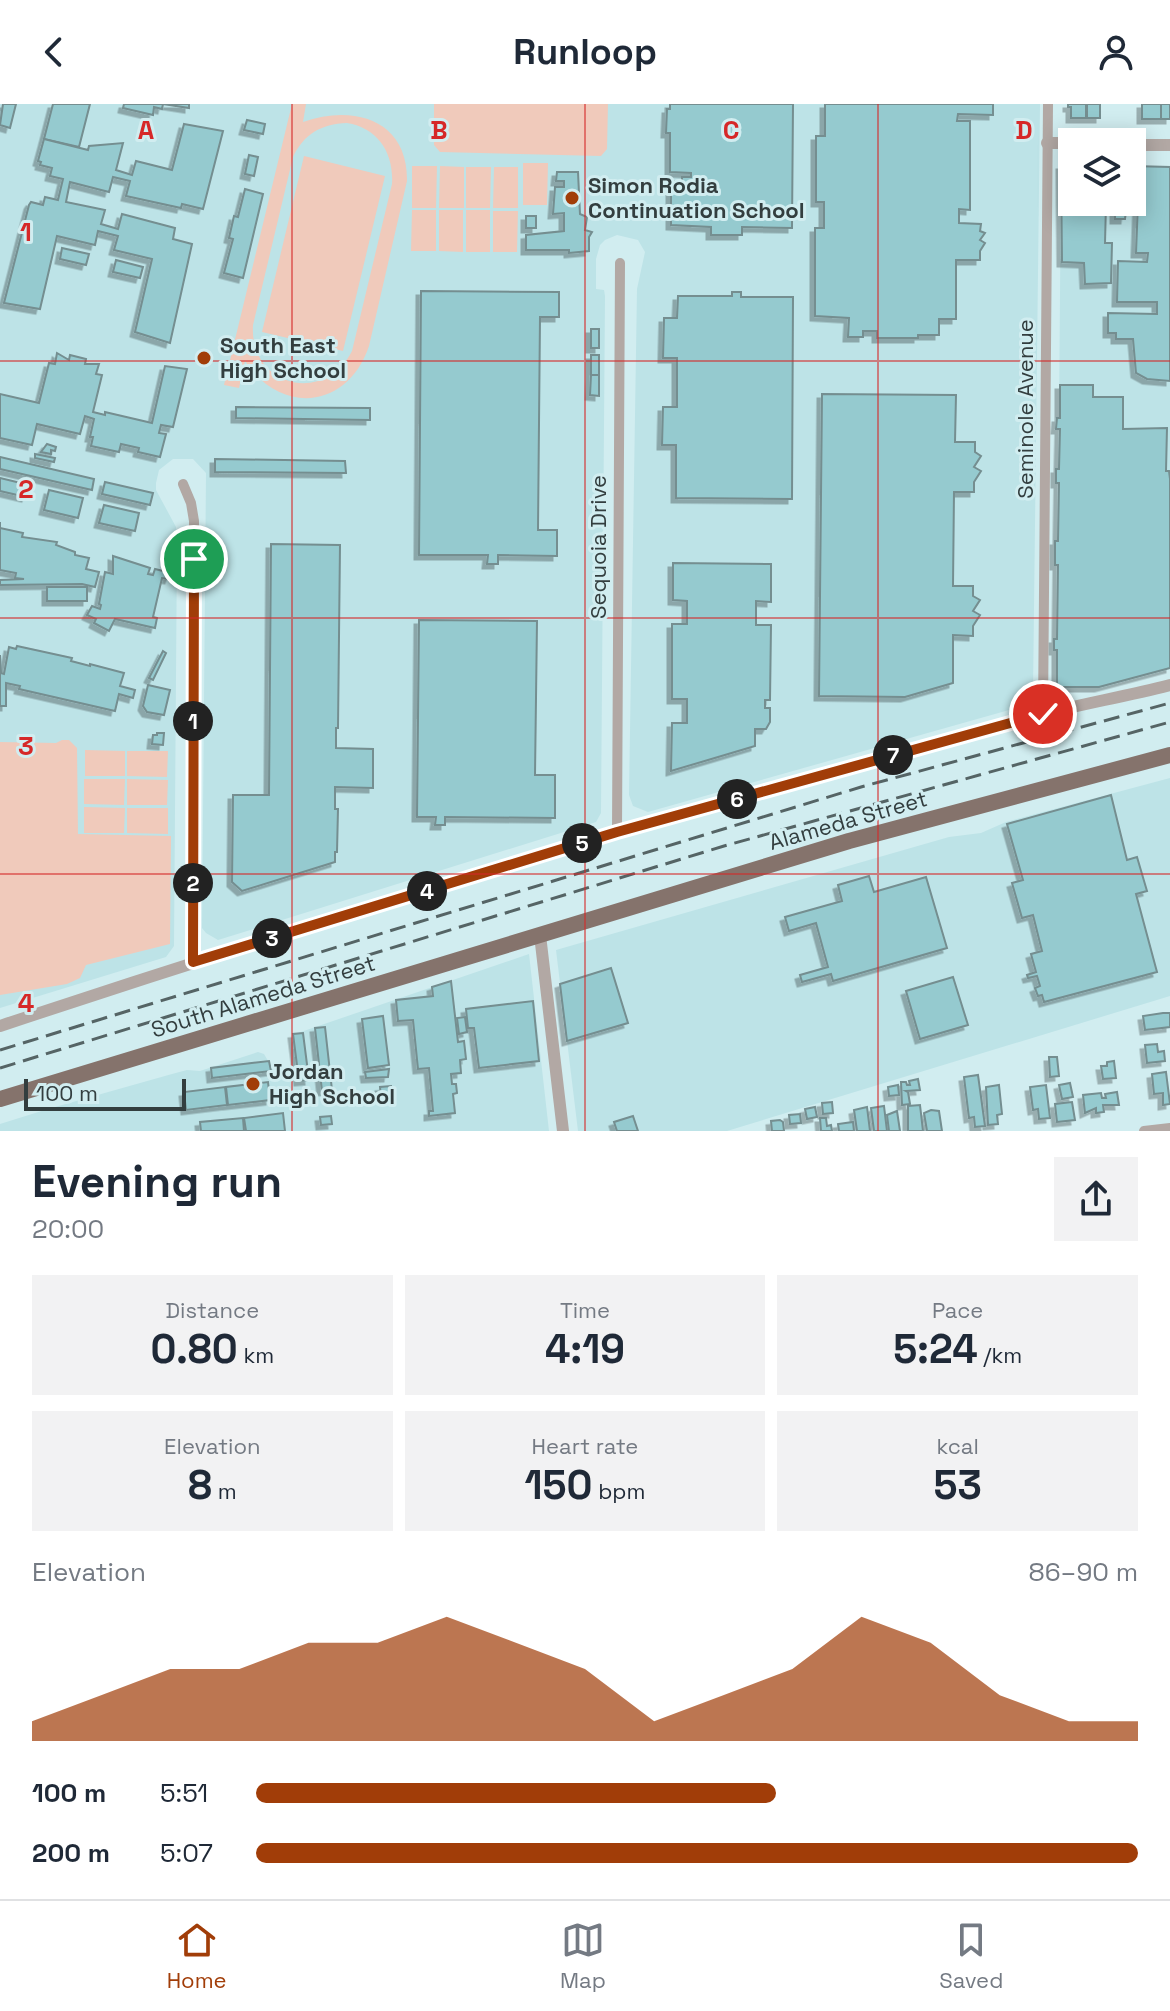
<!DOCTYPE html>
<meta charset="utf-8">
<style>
body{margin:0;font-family:"Space Grotesk",sans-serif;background:#f2f2f3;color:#1f2937;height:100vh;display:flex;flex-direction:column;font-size:30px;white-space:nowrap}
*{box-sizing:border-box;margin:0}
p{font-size:26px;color:#747a83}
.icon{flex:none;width:44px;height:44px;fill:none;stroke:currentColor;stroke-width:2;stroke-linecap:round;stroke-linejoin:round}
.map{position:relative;height:1027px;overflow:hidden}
.details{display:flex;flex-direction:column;background:#fff;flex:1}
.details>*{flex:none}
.controls{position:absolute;left:1058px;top:24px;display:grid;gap:16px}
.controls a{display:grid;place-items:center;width:88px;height:88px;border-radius:0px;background:#fff;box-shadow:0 4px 20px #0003;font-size:40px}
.scale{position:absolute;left:24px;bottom:20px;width:162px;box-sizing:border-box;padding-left:8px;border:4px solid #333e3f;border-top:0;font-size:22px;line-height:28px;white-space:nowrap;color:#333e3f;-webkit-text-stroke:6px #d1edf0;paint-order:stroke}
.pin{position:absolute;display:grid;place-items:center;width:68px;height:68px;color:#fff;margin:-34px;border:4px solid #fff;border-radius:50%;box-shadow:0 2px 8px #0007}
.km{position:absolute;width:40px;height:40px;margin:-20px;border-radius:50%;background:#222;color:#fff;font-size:22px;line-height:40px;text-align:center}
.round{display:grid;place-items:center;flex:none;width:84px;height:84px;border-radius:0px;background:#f2f2f3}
.summary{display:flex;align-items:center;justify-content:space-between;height:136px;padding:0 32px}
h1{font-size:44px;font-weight:800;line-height:60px}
.figures{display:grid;grid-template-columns:repeat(3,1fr);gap:12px;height:136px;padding:8px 32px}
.figures div{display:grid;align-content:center;border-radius:0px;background:#f2f2f3;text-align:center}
.figures b{font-size:40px;font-weight:800}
.figures small{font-size:22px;font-weight:400}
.figures p{font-size:22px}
.chart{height:224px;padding:16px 32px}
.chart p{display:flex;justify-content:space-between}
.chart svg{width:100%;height:144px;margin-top:8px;fill:#a13d08;opacity:.7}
ul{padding:0 32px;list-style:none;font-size:26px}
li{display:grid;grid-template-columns:128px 96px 1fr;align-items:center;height:60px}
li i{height:20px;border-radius:10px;background:#a13d08}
header{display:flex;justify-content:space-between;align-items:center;height:104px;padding:0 32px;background:#fff;font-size:36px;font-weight:800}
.tab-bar{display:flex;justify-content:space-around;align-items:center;height:112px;border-top:2px solid #e0e1e3;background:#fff;font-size:22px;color:#747a83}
.tab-bar a{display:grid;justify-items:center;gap:4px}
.tab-bar .active{color:#a13d08}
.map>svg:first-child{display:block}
.built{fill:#bde3e7}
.green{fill:#f0cabb;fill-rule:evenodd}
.building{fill:#95cacf;stroke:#748e90;stroke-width:2;filter:url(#shadow)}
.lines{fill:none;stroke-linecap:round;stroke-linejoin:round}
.minor{stroke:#b2a8a4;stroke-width:10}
.tertiary{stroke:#b2a8a4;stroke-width:12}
.primary{stroke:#85736c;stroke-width:16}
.rail{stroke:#556465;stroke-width:3;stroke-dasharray:16 8;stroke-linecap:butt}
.route-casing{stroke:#fff;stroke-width:16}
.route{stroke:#a13d08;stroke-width:10}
.grid{fill:none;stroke:#d62828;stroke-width:2;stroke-opacity:0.55}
.poi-dot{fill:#a13d08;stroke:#d1edf0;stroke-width:3}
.labels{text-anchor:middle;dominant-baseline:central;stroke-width:6;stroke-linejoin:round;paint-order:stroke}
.poi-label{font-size:22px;font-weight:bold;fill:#333e3f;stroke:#d1edf0;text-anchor:start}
.street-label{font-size:22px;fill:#333e3f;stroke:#d1edf0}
.grid-label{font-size:26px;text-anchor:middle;font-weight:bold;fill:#d62828;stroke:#d1edf0;stroke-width:6;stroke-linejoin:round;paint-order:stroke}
</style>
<header><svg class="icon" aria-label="back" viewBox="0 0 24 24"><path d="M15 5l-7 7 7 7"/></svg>Runloop<svg class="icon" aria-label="person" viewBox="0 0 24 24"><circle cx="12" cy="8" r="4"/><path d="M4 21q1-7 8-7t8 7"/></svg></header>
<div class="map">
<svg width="1170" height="1027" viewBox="0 0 1170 1027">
<defs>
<filter id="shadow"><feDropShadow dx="-4.5" dy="4.5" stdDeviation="0" flood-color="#0004"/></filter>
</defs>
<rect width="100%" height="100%" fill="#d1edf0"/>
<g class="built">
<path d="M0 0H1040L1033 589 1031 596 1023 602 648 708 633 702 629 691 637 185 645 148 638 136 617 131 605 136 600 141 596 155V185L604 186 605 192 601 709 596 718 218 836 206 829 202 824 206 369 193 355H173L159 366 156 379V386L176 423 177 438 174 842 166 853 0 904Z"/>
<path d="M1061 61H1072V98H1132V62L1170 63V564L1099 583H1057Z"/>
<path d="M1170 674V892L727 1027H578L556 846 949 733 981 729 1006 718Z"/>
<path d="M529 850 549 1027H0V1020L48 1005 172 970 187 966 200 967 258 948 264 950 274 967 293 965 291 940 295 930Z"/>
</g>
<g class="green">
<path d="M292 0H306L303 18C354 0 408 16 407 77L369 242C348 305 281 312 245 257L239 284 224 281ZM347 19C378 24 394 49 392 80L352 247C324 302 249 282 253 221L293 53C304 30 321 20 347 19Z"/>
<path d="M434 0H608L607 45 601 52 440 48 434 41Z"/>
<path d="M304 52 385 72 343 247 262 228Z"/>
<path d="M523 59H548L547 101H523Z"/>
<path d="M412 62H437L436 104H412Z"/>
<path d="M440 62 464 63V104H439Z"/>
<path d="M466 63H491L490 104H466Z"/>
<path d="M494 63H518V104H493Z"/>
<path d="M412 106H436V147H411Z"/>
<path d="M439 106H463V148L439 147Z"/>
<rect x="466" y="106" width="24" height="42"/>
<path d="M493 107H518L517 148H493Z"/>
<path d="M62 636H69L77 644 78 730 171 732 170 840 86 861 80 874 67 880 0 891V638L56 639Z"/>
<path d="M85 646 125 647V672H85Z"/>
<path d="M127 647H168L167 673 127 672Z"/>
<path d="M84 675H125L124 701 84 700Z"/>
<path d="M127 675 168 676 167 701H127Z"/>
<path d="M84 703 125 704 124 729H84Z"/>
<path d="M127 704H168V730L127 729Z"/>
</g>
<g class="building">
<path d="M3 0H16L10 24 0 21Z"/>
<path d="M53 0H90L79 43 44 35Z"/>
<path d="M124 0H189V4L163 0 162 5 154 3 153 11 123 4Z"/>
<path d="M670 0H793L792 124 742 123V131H711V123L671 121V77H682V73H691V69L670 68V29H666L667 5H670Z"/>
<path d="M825 0H993V11L958 10 957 17H970V106L959 105V119L981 120 980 127 985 129 980 136 985 139 980 147V156H956V215H939V231H918V234H877V227H863V233H848L849 214 815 212V124H824V98H816V32H825Z"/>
<path d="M1068 0H1086V14H1071V3H1068Z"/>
<rect x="1087" y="0" width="13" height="14"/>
<rect x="1142" y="0" width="19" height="15"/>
<rect x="1161" y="0" width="9" height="15"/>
<path d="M247 16 265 20 263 30 244 26Z"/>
<path d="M184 20 223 27 203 105 182 100 181 104 126 92 130 77 113 73 109 88 70 78 66 98 105 106 101 120 118 125 122 110 175 124 173 135 192 140 170 239 135 228 152 155 114 146 118 132 98 127 95 141 57 132 40 205 4 199 29 101 31 98 43 101 45 93 58 96 63 75 50 72 52 64 40 61 41 58 38 57 44 35 88 46 89 42 123 39 116 66 132 71 136 57 172 66Z"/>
<path d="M249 51 258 53 254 72 245 70Z"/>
<path d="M1061 61H1072V98L1106 100 1105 139H1112L1111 179 1085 180 1084 159 1062 158Z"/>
<path d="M1132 62 1170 63V277L1147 275 1136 269 1133 235H1116V229H1108V209L1157 210V198H1117L1118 157 1147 158 1148 149H1136L1138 98H1119H1132Z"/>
<path d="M557 68H578L580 110 587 113 585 126 592 128 589 133V147L569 149V146H526V131L564 127V109L553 110 555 83H564V77H556Z"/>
<path d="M245 85 263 90 243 174 224 169 233 135 229 134 234 112 238 113Z"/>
<path d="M1115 99 1127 100 1125 115H1115Z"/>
<rect x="526" y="112" width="10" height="12"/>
<path d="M62 144 89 150 86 161 60 155Z"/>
<path d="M116 156 143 163 140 174 113 168Z"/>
<path d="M421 187 559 188V213H540L538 426H557V452L498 451V460H487L488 451H419Z"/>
<path d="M732 188H741V193H793L792 395 676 394V341H662L663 303H677V254H663L664 214H677L678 192H732Z"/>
<rect x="591" y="225" width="8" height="19"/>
<path d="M57 249 69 256 70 251 86 255 85 260H99L96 270 102 271 93 308 105 311V308L152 319 165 262 187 265 173 323 161 321 159 329 166 330 160 353 138 348 139 344 121 340 119 348 91 342 93 333H90L94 315 85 312 80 330 37 320 32 341 0 334V290L39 299 49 259 55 260Z"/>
<rect x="591" y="251" width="8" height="20"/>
<path d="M591 271H599V292L590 291Z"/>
<path d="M1060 281H1093V293H1123V325L1167 324 1166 367H1169L1170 375V564L1099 583H1057V546H1054V535H1057L1058 461H1055V437H1058L1059 379H1056V365H1059L1060 325H1056L1057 314H1060Z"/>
<path d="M822 290 956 291 955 338H975V348L981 352 974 363 981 367 974 378V388H954L953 482H973V492L980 496 973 507 980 511 973 522V532L953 531V579L905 593 819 592Z"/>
<path d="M236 303 370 304V316L236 314Z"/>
<path d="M47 340 56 343 55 347 51 346V350L41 348Z"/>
<path d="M35 350 55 354 54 358 35 354Z"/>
<path d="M0 353 94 375 92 386 0 365Z"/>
<path d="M215 355 345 357 346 369 215 368Z"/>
<path d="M0 374 29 381 26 393 0 387Z"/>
<path d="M105 378 153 389 150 401 102 390Z"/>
<path d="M49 386 83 394 78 414 44 406Z"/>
<path d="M104 401 139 409 135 427 99 419Z"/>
<path d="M0 418V424L23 429 22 433 57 438 56 441 75 448V451L89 454 86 465 99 468 95 483 82 480 0 481V476L24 475 15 474 16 469 0 466Z"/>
<path d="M271 440 340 441 338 624H336V644L373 645V684L335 683V705H338L337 748H335V758L242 787 232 778 233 691H269Z"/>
<path d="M113 452 150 464 148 470 153 471 155 465 171 469 169 475 162 474 153 513 157 514 155 524 115 515 109 527 94 519 96 515 87 511 92 502 100 505 101 501 99 500 105 468 113 470Z"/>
<path d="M673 459 771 460V498L756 497V521H771L770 596H765V604H770V618L766 625H755V642L671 667 672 619H687V595H672V520H687V497L673 496Z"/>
<rect x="47" y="483" width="40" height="14"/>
<path d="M419 516 537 517 535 671H555V714L445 713V721H435L436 713H417Z"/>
<path d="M17 542 72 554 71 557 90 562V560L124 569 120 582 135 586 133 594 119 590 115 607 19 585 20 582 6 579V602H0V551L1 569 4 570 9 543 16 545Z"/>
<path d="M163 547 166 549 153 576 149 574Z"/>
<path d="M148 581 170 586 164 611 147 608 143 602Z"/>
<path d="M157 629H164L163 641 152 640 153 631H157Z"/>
<path d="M1111 691 1127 756 1137 753 1147 787 1136 790 1157 868 1044 898 1042 891 1038 892 1035 884 1040 882 1037 872 1028 874 1027 871 1036 868 1031 850 1042 847 1033 811 1022 814 1012 779 1023 776 1007 720Z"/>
<path d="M869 772 874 788 926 773 947 844 833 877 831 870 802 878 800 871 828 863 816 819 789 827 785 813 842 797 838 781Z"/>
<path d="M611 864 628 919 567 937 560 880Z"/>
<path d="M953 873 968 921 920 935 906 887Z"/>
<path d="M451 877 458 938 464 937 466 955 460 956 461 969 451 970 452 980H456L457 989 453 990 455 1009 429 1012V1007H433L429 964 418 965 413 916 398 917 396 896 433 892 432 883Z"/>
<path d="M533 897 539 957 479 964 474 924H468L466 905Z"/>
<path d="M1163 909H1170V923L1145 926 1143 912Z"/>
<path d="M383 912 389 961 368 964 362 915Z"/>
<path d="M465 913 467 928 459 930 457 914Z"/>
<path d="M325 923 332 986 322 987 315 924Z"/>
<path d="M303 929 309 976 299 977 293 930Z"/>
<path d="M1157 940 1158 948 1164 947 1165 957 1147 959 1145 941Z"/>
<path d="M1049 953H1057L1059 972 1050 973Z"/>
<path d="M269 957 271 967 212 974 211 964Z"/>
<path d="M1114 957 1116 974 1103 975 1101 962H1107V958Z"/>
<path d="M389 965 388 973 366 974 365 968Z"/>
<path d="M1166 968 1170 1000 1163 1001V989L1154 990 1152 970Z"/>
<path d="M978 971 985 1022 975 1023 974 1013 969 1014 964 973Z"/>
<path d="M918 975 920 986 906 987 908 988 910 1000 902 1001 901 978H906L907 981H910L909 977Z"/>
<path d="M268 978 270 996 228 1001 226 983Z"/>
<path d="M1070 979 1073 993 1062 995 1059 981Z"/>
<path d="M898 981 899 991 889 992 888 983Z"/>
<path d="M999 981 1002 1010 997 1011 998 1020 988 1021 986 983Z"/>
<path d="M1046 981 1050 1014 1039 1015 1038 1005 1033 1006 1030 983Z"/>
<path d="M391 982 392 992 381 994 380 983Z"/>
<path d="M225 983 227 1001 186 1006 184 988Z"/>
<path d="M1117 988 1119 1001H1103L1104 1008 1096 1009V1004L1085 1009 1083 991 1101 989 1102 994H1106L1105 990Z"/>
<path d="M832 998 833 1009 823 1010 822 999Z"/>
<path d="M1072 998 1075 1016 1057 1018 1055 1000Z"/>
<path d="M920 1001 923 1027H908V1002Z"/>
<path d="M884 1002 887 1027H874L871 1004Z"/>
<path d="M815 1003 817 1013 807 1015 805 1005Z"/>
<path d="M867 1003 870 1027H857L854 1006Z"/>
<path d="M931 1006 939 1007 942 1027H927L924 1009Z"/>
<path d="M897 1007 900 1027H889L887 1011Z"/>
<path d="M283 1009 285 1027H246L244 1014Z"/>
<path d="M800 1010 801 1019 790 1020 789 1011Z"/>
<path d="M331 1012 332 1020 321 1021 320 1013Z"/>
<path d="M633 1012 638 1027H617L614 1018Z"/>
<path d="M243 1014 244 1027H201L200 1018Z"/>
<path d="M820 1014H826L827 1022 831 1021 832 1027H821Z"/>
<path d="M780 1016 783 1018 784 1027H772L771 1017Z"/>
<path d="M853 1018 854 1027H839L838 1020Z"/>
</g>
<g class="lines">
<g class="minor">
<path d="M183 380 191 399 194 417 193 858"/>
<path d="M1043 610 1048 0"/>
<path d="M617 728 620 159"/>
<path d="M1144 1027 1170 1024"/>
</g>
<g class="tertiary">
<path d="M1047 39H1072"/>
<path d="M1132 41H1170"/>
<path d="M540 831 563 1027"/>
<path d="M0 922C343 808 689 704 1039 611 1082 600 1127 592 1170 581"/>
</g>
<path class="primary" d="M0 995 849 737 1170 651"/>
<g class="rail">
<path d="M0 946 861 683 1170 599"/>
<path d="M0 964 724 742 1170 618"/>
</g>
</g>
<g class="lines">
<g class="route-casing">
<path id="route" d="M194 455 193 858 617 728 1043 610"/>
</g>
<use href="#route" class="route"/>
</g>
<path class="grid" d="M292 0V1027M585 0V1027M878 0V1027M0 257H1170M0 514H1170M0 770H1170"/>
<g class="poi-dot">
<circle cx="572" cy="94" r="8"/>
<circle cx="204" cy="254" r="8"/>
<circle cx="253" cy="980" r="8"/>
</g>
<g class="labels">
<g class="poi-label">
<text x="588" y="81">Simon Rodia<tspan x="588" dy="25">Continuation School</tspan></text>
<text x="220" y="241">South East<tspan x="220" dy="25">High School</tspan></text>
<text x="269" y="967">Jordan<tspan x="269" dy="25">High School</tspan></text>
</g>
<g class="street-label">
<text transform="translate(1025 305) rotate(-90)">Seminole Avenue</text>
<text transform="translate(598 443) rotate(-90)">Sequoia Drive</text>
<text transform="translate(848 716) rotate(-16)">Alameda Street</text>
<text transform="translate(263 892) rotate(-17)">South Alameda Street</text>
</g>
</g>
<g class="grid-label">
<text x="146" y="35">A</text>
<text x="439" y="35">B</text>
<text x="731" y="35">C</text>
<text x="1024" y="35">D</text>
<text x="26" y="137">1</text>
<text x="26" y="394">2</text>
<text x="26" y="651">3</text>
<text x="26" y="908">4</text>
</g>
</svg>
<div class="controls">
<a><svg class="icon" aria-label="layers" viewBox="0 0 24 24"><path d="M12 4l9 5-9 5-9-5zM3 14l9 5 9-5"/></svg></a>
</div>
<div class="scale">100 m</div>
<div class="pin" style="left:194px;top:455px;background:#1e9e55"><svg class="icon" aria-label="arrive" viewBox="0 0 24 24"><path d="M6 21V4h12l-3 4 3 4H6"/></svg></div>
<div class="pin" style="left:1043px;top:610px;background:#d93025"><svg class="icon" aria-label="check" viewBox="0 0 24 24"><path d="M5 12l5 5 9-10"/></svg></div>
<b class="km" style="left:193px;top:617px">1</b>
<b class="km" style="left:193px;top:779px">2</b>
<b class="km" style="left:272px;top:834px">3</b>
<b class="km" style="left:427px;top:787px">4</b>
<b class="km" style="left:582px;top:739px">5</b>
<b class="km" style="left:737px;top:695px">6</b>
<b class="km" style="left:893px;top:651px">7</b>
</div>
<section class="details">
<div class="summary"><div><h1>Evening run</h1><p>20:00</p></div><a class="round"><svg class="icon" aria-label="share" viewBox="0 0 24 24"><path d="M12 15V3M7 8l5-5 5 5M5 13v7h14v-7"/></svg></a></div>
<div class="figures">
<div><p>Distance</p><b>0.80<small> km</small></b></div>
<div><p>Time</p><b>4:19</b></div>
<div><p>Pace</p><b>5:24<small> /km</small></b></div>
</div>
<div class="figures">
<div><p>Elevation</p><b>8<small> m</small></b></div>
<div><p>Heart rate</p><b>150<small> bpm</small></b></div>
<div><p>kcal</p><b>53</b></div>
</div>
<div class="chart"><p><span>Elevation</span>86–90 m</p>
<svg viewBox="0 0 160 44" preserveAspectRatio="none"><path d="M0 44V38L10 30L20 22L30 22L40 14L50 14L60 6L70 14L80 22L90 38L100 30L110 22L120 6L130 14L140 30L150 38L160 38V44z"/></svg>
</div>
<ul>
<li><b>100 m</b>5:51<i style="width:59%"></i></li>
<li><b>200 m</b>5:07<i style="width:100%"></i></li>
</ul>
</section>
<nav class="tab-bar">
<a class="active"><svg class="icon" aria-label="home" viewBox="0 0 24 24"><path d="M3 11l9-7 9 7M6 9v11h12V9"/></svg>Home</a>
<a><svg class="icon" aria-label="map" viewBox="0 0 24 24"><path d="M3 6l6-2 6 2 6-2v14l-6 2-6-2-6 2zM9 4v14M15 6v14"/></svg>Map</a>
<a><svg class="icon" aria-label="saved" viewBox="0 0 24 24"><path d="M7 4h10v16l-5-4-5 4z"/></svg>Saved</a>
</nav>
